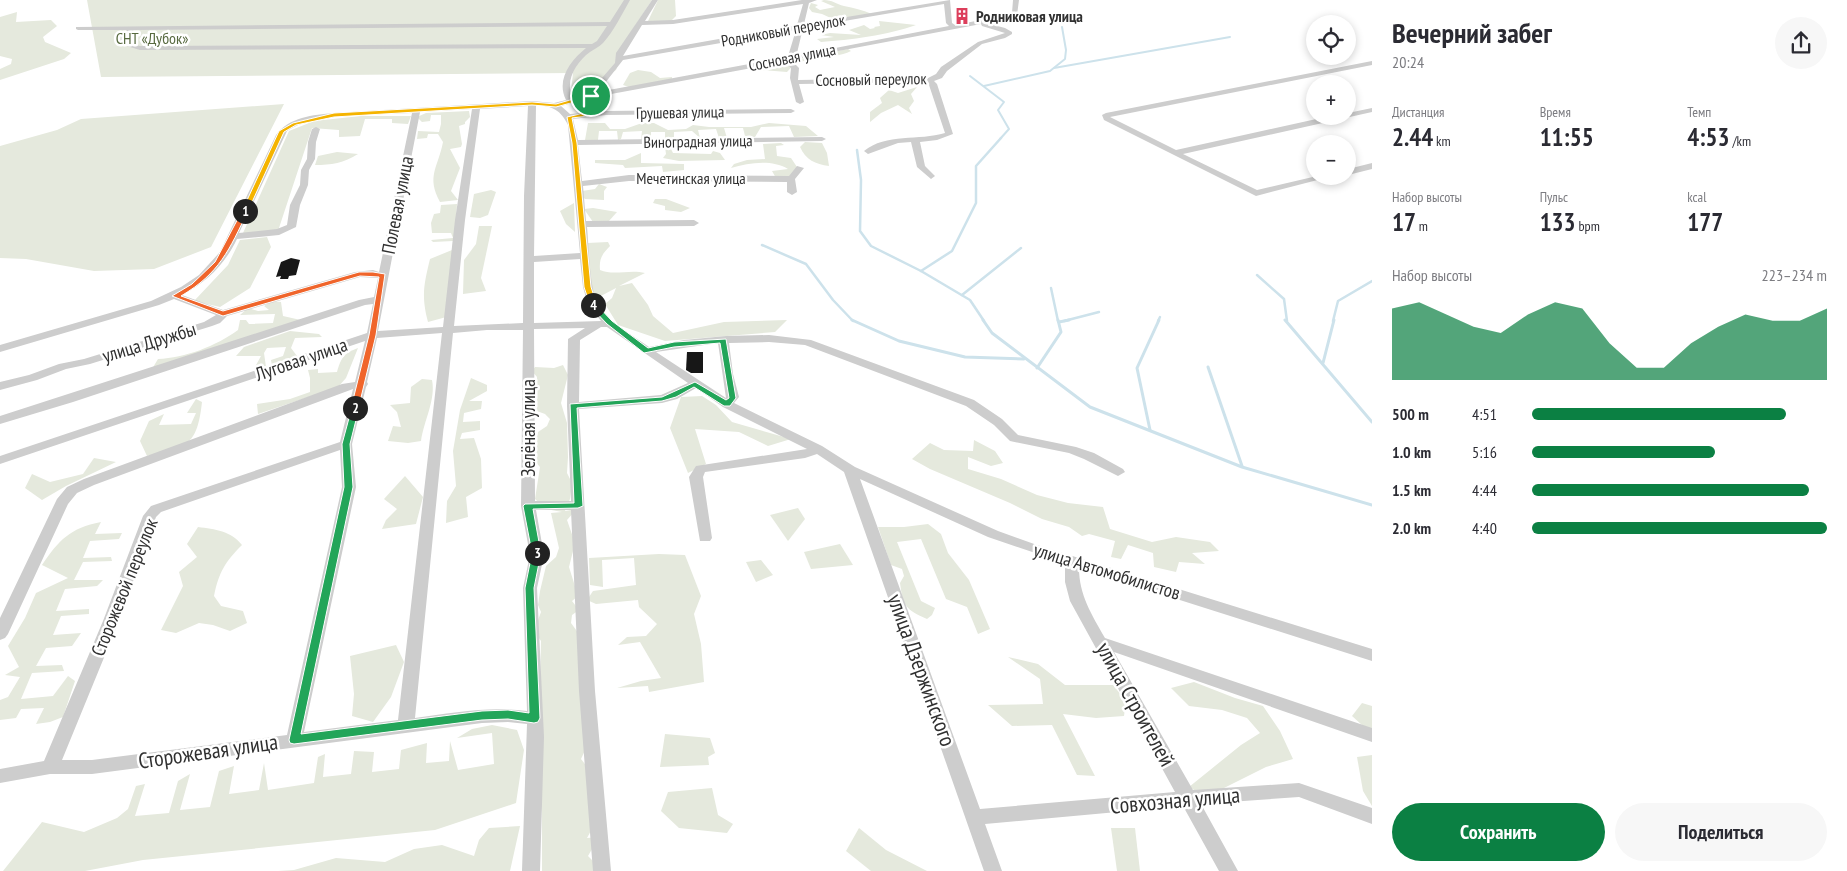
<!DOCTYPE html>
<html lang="ru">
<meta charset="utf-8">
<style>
body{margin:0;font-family:"PT Sans Narrow",sans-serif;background:#f7f7f7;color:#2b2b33;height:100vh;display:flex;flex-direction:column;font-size:19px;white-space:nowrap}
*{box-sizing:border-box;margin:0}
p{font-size:16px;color:#7c7c81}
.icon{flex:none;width:28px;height:28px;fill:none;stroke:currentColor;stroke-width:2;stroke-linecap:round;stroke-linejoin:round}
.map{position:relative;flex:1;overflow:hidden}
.details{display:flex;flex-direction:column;background:#fff;width:475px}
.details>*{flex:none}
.buttons{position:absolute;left:1306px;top:15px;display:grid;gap:10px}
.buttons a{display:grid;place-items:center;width:50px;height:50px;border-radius:50%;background:#fff;box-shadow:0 2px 8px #0003;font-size:25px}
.pin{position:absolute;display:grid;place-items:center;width:42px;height:42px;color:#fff;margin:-21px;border:2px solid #fff;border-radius:50%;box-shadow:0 1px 5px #0007}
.km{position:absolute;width:25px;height:25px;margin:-12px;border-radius:50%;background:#222;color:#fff;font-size:14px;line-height:25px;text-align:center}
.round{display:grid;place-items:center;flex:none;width:52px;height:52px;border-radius:26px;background:#f7f7f7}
.overview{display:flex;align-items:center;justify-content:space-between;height:85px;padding:0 20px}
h1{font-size:28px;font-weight:700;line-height:38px}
.figures{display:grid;grid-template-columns:repeat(3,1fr);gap:8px;height:85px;padding:5px 20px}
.figures div{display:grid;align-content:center}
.figures b{font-size:25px;font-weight:700}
.figures small{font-size:14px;font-weight:400}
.figures p{font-size:14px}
.chart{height:140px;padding:10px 20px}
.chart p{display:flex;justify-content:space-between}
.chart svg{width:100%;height:90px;margin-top:5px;fill:#0b8043;opacity:.7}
.primary-button{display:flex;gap:10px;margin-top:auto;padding:10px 20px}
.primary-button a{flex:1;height:58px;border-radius:30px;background:#0b8043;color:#fff;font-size:20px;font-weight:700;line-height:58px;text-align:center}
.primary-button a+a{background:#f7f7f7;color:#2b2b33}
ul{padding:0 20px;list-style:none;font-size:16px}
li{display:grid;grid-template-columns:80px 60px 1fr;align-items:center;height:38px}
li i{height:12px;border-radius:6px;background:#0b8043}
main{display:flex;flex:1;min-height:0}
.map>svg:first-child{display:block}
.green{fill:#e5e9dd}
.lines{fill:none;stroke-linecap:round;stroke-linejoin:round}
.stream-far2{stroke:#cde2eb;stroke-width:2}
.stream-far1{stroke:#cde2eb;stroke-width:2.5}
.stream{stroke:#cde2eb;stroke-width:3}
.building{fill:#171717}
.minor{fill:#cdcdcd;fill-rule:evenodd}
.split-1{fill:#f5b400;stroke:#fff}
.split-2{fill:#f0652b;stroke:#fff}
.split-3{fill:#22a559;stroke:#fff}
.split-4{fill:#22a559;stroke:#fff}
.split-5{fill:#f5b400;stroke:#fff}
.labels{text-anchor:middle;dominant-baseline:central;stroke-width:5;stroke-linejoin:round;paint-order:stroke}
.far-poi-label{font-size:16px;font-weight:bold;fill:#303030;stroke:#fff;text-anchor:start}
.far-street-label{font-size:16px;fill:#303030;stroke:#fff}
.far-park-label{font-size:16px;fill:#586a40;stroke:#fff}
.street-label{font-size:19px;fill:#303030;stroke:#fff}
.near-street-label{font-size:22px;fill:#303030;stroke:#fff}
</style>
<main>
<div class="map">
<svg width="1372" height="871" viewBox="0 0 1372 871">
<rect width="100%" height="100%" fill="#fff"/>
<g class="green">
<path d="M87 0H652L629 35 616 70 580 96 571 92 573 73 101 77Z"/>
<path d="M658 0H675L676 16 670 22 648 21Z"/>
<path d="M824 0C832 0 836 4 844 6 854 8 862 10 872 14L835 20 822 14 812 12 809 8 811 3 818 5 815 7 820 10 835 7 821 1Z"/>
<path d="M17 12 16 22 51 20 57 26 43 37 45 42 71 53 64 59 0 80V69L11 64 12 59 0 56V17Z"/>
<path d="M879 21 916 25C889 35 849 40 821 42L817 39 834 37 821 35 830 33 861 35 849 30 864 25 870 29 875 28 874 27 880 26Z"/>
<path d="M848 49 851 51C831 61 803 53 787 72L762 70 760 67Z"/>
<path d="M638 70 651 72 660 78 672 77V80L632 88 623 85 630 73Z"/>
<path d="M917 87 911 94 914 101 909 108 912 114 898 105 881 113 870 122V112L882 103 880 98 889 90 898 93Z"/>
<path d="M284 104 211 247 154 269 94 271 26 259 0 258V146L57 130 81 119Z"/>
<path d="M469 111 470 117 465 122V124L459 126 462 144 461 147 450 149 460 168 451 191 458 200 440 202C426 176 438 168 443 142L438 134H428L427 138 417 139 418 131 439 132 441 124V115H431L430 121 422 122 417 117 426 113Z"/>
<path d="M361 116H411L408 124 392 123V119H365L360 136 339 137V130L312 128 278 231 247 235 243 233 289 131 314 121Z"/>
<path d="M588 123H605L610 129H625L642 123H654L668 130 686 129 693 125 709 127H751L769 123 806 126 818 136 794 137 789 126 761 127 755 137 745 136 743 128H724L727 138H719L716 129 698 130 700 138 692 131 674 132V140L665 139V132H651V139L641 140 642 131 623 132 621 139 618 140 617 131H599L598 140H585Z"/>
<path d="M805 142 822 143 827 153 829 166C815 164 806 160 800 147Z"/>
<path d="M781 143 784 145 776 146 777 156 791 158 799 170 793 177 776 178 772 171 788 169C771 159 749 163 731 168L734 164 747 160 765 159 763 144Z"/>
<path d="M665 147H670L673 153 711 154 713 151 720 153 725 160 679 161 663 158 666 154Z"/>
<path d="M337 152 358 154C344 163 331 165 315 165L318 156Z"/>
<path d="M641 153V163L684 164V170L663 172 662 166 625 168 623 165 595 163V160H625Z"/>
<path d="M599 184 607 187 604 191V200L585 199 582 196V191L595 189Z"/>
<path d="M491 190 496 192 488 215 480 218 470 217 474 194Z"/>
<path d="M655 199H666L690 208 681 212 665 210V206L653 203Z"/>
<path d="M574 203 575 232 566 224 560 211Z"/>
<path d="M457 204 450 316 428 322C421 296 424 284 430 259L452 250 453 241 433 242 431 240 453 238 451 233H432L431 223 434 214 440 213 441 205Z"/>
<path d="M593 208 617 212 608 222H593L584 209Z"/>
<path d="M479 226H492L481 278 486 291 463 294 464 260 476 244Z"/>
<path d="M267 237 271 247 250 288 220 307 194 301 228 265 240 240Z"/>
<path d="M608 242 610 246C602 254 599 259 600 270 614 276 630 269 645 273L619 286 632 283 648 305 653 316 673 333 724 322 787 320 775 332 665 341 618 325 605 304 612 298 616 288 597 298 590 286 587 243Z"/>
<path d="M272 301 281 302 283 316 305 321 152 369 158 359C185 358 216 346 238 330L240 320H246L249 324 273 323 275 314 240 315 248 308 258 311 269 310 264 306Z"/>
<path d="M290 331 319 334 322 337 295 338 291 348 297 356 272 366 271 360 283 356 286 347 267 348 264 353 266 367H255L261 356H236L244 347Z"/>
<path d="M358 348 346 378 338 387 258 414 257 404 290 399 310 392V378L308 370 318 369V373L337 372C341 358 344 353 358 348Z"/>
<path d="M563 365 568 375 561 403 567 423 568 457 567 473 572 483 570 499 565 511 571 510 574 512 567 520 575 543 569 567 578 596 572 601 579 610 572 615 571 623 579 634 587 746 581 759 588 768 592 829 587 838 599 837 588 856 595 863 594 871H542V813L538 782 541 641 537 635V623L541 612 538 605 540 591 546 566 556 557 559 548 551 513 562 512 546 509 535 499 540 467 533 459 538 432 547 426 550 419 545 414 534 410 537 377 532 371 535 367 554 368Z"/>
<path d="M471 378 487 385V391L469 401H482L481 409 464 413 463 422 480 421V430L462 433 460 439 474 438 481 459 482 488 466 497 468 517 446 523 447 501 456 486 453 451 460 410Z"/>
<path d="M422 379 432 380C436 400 424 420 421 441L408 443 388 441 393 426 401 427 397 412 390 405 410 403 411 387Z"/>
<path d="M702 396 716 405 732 422 791 439 768 446 739 432 695 429 706 464 688 473 670 428 681 397Z"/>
<path d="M196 399 202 402C197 447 187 446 147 456L140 441 149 421 164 414 159 425 191 424 196 413H187Z"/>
<path d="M974 440 995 451 1003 463 991 466 968 457V469L1001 479 1037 495 1068 503 1103 507 1110 529 1152 542 1176 537 1210 542 1219 551 1192 553 1205 564 1179 562 1176 572 1154 567 1153 553 1128 545 1121 559 1111 557 1115 541 1089 534 1082 536 1069 527 1042 519 1010 503 930 469 912 459 930 443 944 450 973 451Z"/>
<path d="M94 458 116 462 66 486 42 500 25 488 32 474 50 482 83 474Z"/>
<path d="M405 476 423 497 416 524 382 529 386 520 397 509 384 499Z"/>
<path d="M798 508 805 519 788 541 770 515Z"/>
<path d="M101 522 95 534 122 533 119 539 90 541 83 558 111 557 112 561 83 562 74 580H103L97 586 65 589 56 611 89 609V614L61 616 53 635 81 633 72 646 46 648 36 666 62 665 64 671 32 673 21 699 53 696 68 676 75 681 63 717 50 722 36 724 44 708 21 709 16 718 0 720V700L8 697 20 677 5 675 19 667 8 646 25 618 36 593 68 578 42 565C59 540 70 528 101 522Z"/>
<path d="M928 524 941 534 948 553 969 580 990 629 978 634 967 607 946 599 921 539 897 542 921 601 935 608 932 615 927 619C906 610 903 606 900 583L904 576 902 569 891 565 878 527H904Z"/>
<path d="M198 527C215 529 231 531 242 545 225 562 219 572 214 596L221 606 243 611 247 623 230 631 213 625 199 623 176 633 161 630 183 586 179 572 197 557 187 544Z"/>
<path d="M840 544 853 565 811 569 804 552Z"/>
<path d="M659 554 685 555 701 596 694 614 701 644 704 682 649 692 648 686 617 688 641 681 661 678 640 642 618 645 627 637 646 636 657 624 639 607 638 600 596 604 587 600 593 591 636 585 634 558 602 560 603 587 590 585 589 558Z"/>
<path d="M761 560 773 575 756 582 746 562Z"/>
<path d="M396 645 404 662 391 697 373 722 352 716 354 694 350 656Z"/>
<path d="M1008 657 1038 664 1065 685H1113L1126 701 1124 716 1096 718 1063 714 1095 776 1077 775 1052 725 1012 726 988 705 1043 704 1040 679Z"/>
<path d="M1194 682 1235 698 1263 706 1280 731 1293 759 1266 767 1206 797 1189 787 1241 745 1260 733 1247 718 1222 710 1189 706 1171 688Z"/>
<path d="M1362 703 1372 706V734L1352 716Z"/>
<path d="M492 725 517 730 524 750 516 803 435 830 143 860 85 871H3L42 822 84 832 117 818 128 809 136 786 145 784 135 816 169 813 178 781 190 774 180 810 210 807 219 771 234 766 229 794 259 790 264 763 268 790 314 783 318 757 325 754 323 777 351 774 354 751 374 752 372 772 399 769 401 750 427 743 426 763 449 761 450 741 458 770 494 764 492 733 457 738 472 729Z"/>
<path d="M665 734 710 738 715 753 708 757 709 765 660 767Z"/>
<path d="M1372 755V806L1363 791 1357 757Z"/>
<path d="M712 788 718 815 733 824 727 833 679 828 661 811 668 792Z"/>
<path d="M520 826 510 871H278L294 870 336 858 385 862 414 849 442 845 474 856 479 840 489 828Z"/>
<path d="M859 828 886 850 927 871H871L846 851Z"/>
<path d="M1111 828H1135L1140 871H1117Z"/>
</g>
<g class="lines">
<g class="stream-far2">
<path d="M1054 68 1230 37"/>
<path d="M970 76 1004 102 998 110 1009 129 1000 139"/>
<path d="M984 86 1050 71 1065 59 1066 50 1062 27"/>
</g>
<g class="stream-far1">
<path d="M857 150 861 180 860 231 871 246 921 271 970 300 984 321"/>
<path d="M762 245 806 264 833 300 853 321"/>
<path d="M921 271 952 251 976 203V166L1001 138"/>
<path d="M1257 275 1284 299 1287 321"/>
<path d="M1051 288 1058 321"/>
<path d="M962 295 1021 248"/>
<path d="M1064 321 1099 312"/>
<path d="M1158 321 1160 317"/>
<path d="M1333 321 1338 301 1372 281"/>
</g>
<g class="stream">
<path d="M852 320 899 341 965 357 1024 359"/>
<path d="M983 320 992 333 1090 407 1242 467 1372 505"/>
<path d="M1285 320 1372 422"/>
<path d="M1059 322 1069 320"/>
<path d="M1323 363 1334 320"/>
<path d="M1208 367 1242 466"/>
<path d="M1037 368 1061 332 1058 320"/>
<path d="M1150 430 1137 368 1159 320"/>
</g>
</g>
<g class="building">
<path d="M291 258 300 260 296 275 289 276 288 279H280L281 276 276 277 281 262Z"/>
<path d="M687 352H703V373H691L686 370Z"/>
</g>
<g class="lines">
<g class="minor">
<path d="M624 0H630C622 14 614 31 603 43 599 47 594 49 590 52 576 62 564 82 573 98L588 94 615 63 616 53 652 0H658L645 21 673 20 802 0H817L809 3 804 24 950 0 952 23 955 25 1007 15 1012 13 1013 0H1019L1017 15 986 23 1005 28 1012 32V34L1005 38 982 44 947 71 942 78 934 81 937 84 953 134 937 140 920 142 925 166 935 176 931 179 917 167 911 142 898 143 868 154 864 151C886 133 919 141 945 133L929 85 927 82 799 84 804 102 800 104 796 102 790 78 791 68 785 62 595 97V101L588 99 561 106 570 114 606 111 791 109 795 111 791 113 606 115 573 119 578 140 822 137 826 139 822 141 578 145 582 181 629 175 789 176 797 166 804 168 795 179 797 192 792 195 787 192V182L629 181 583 186 586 221 694 220 699 223 694 226 587 227C589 246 589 288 598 304 608 323 633 335 649 347L684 340 726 336 769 335 811 340 974 400 1002 419 1018 435 1076 447 1094 453 1123 469 1125 472 1118 476 1084 459 1069 453 1010 441 994 425 966 406 805 345 769 342 729 343 733 374 739 397 734 403 822 446 855 467 998 531 1037 545 1372 649V661L1079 568C1079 595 1092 615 1105 638L1372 728V742L1114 652 1193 790 1299 783 1372 808V824L1299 797 1201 804 1238 871H1219L1183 806 985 824 1002 871H984L844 472 817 454 805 458 705 472 703 477 712 538 710 541H700L689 477 696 466 807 449 723 407 696 388 677 399 662 403 579 409 595 691 611 871H593L579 691 571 510H536L544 555 537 588 544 737 540 871H522L527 724 508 722 482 723 92 774H50L0 783V769L44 761 103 621 143 516 151 506 340 442 353 389 94 485 77 493 68 504 8 634 5 638 0 640V618L57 499 67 487 84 479 342 384 355 382 365 341 0 464V456L367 333 373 304 365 305 73 402 0 424V416L359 300 374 297 378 278 360 277 227 316 220 323 212 326 90 364 66 369 37 380 0 390V382L29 375 59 364 84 359 204 322 216 315 174 299 159 305 0 352V345L151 301 181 287 199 275 220 252 276 135C289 117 313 115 334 113L532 101 554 103 566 100C556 80 570 61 586 48L140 50 120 44 121 36 127 30H78L76 29V27L610 22ZM803 4 797 25 623 56 642 25 673 24ZM944 4 946 23 949 26 799 55 797 53 803 28ZM981 24 982 26 1005 33 978 42 941 67 936 74 928 78 798 80 799 68 791 60ZM607 26 597 41 592 44 140 46 127 43V36L134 30ZM796 30 789 53 792 56 598 92 623 60ZM536 105C552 106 561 110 568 125L580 253 534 256ZM528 106 524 196 523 323 454 326 465 220 480 109ZM472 109 455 220 443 327 378 331 420 112ZM412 113 379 272 373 270 355 272 223 310 182 295C207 282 225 264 237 239L279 235 296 227 300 205 308 185 309 170 315 159 316 142 320 129 316 127 312 129 308 142 307 159 301 170 300 185 290 205 287 225 277 229 239 233 287 131C314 112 378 115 412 113ZM580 259 583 287 588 305 601 321 534 323V262ZM601 327H607L688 383 661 395 579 402 580 340ZM585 328 568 339 567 406 571 501H535L534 329ZM487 330H523L521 506 530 555 523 588 527 711C489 706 452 713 415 718L453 333ZM442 333 398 720 304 732 356 487 352 444 366 387 368 384 367 382 377 338ZM718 343 726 398 656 352ZM340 450 342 487 287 735 92 760H62L119 621 156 517 161 512ZM860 479 988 537 1065 563V582L1070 601 1175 792 980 809Z"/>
<path d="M1372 61V65L1110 117 1176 150 1330 116H1348V113L1372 108V112L1183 154 1257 190 1317 176H1333L1256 196 1104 120 1102 115 1106 113Z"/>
<path d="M1372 163V169L1348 175V169Z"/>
</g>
</g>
<path class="split-1" d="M591 94 593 97 556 107 532 105 334 117 296 125 284 132 248 211 245 212 242 211 279 131 293 123 334 113 532 102 556 104Z"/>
<path class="split-2" d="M243 209 248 211C229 250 220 273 181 296L223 311 359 272H373L385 274 376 335 358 410 351 408 369 335 379 277 360 276 223 316 172 296 192 284 215 262Z"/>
<path class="split-3" d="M352 407 359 408 350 444 353 487 301 734 482 711 508 710 529 713 525 588 532 553 537 550 541 553 534 588 540 718 538 722 534 723 508 719 482 720 294 744 290 743 289 740 344 487 342 444Z"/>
<path class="split-4" d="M591 304H596L612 321 648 348 674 342 726 339 736 398 730 406H724L694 387 676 397 662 401 577 408 583 506 578 508 533 509 541 553 537 556 532 553 523 506 525 504 574 503 570 404 662 397 695 382 726 400 729 398 720 343 674 347 644 353 607 324 591 307Z"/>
<path class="split-5" d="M590 95 594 96 595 104 588 116 572 118 577 143 591 287 597 305 593 307 590 305 584 287 572 143 567 117 584 113 590 104Z"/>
<defs>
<g id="building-bare" transform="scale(1.35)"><path d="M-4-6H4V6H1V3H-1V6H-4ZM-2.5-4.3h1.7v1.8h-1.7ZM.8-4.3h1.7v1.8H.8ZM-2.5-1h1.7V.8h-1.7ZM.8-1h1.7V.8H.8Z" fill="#dc3e5b" stroke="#fff" stroke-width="2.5" paint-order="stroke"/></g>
</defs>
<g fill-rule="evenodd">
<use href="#building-bare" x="962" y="16"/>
</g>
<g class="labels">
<g class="far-poi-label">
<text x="976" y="16">Родниковая улица</text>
</g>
<g class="far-street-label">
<text transform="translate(783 30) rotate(-10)">Родниковый переулок</text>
<text transform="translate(792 57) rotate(-11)">Сосновая улица</text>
<text transform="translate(871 79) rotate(-1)">Сосновый переулок</text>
<text transform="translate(680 112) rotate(-1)">Грушевая улица</text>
<text transform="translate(698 141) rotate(-1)">Виноградная улица</text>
<text x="691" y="178">Мечетинская улица</text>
</g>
<g class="far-park-label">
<text x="152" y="38">СНТ «Дубок»</text>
</g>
<g class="street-label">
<text transform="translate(397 205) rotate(-79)">Полевая улица</text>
<text transform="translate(149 342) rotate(-17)">улица Дружбы</text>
<text transform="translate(301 359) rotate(-19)">Луговая улица</text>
<text transform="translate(528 428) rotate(-90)">Зелёная улица</text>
<text transform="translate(1107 571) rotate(17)">улица Автомобилистов</text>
<text transform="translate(124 587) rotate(-68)">Сторожевой переулок</text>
</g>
<g class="near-street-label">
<text transform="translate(922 670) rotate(70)">улица Дзержинского</text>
<text transform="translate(1136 704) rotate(61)">улица Строителей</text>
<text transform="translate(208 751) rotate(-8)">Сторожевая улица</text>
<text transform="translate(1175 800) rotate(-5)">Совхозная улица</text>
</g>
</g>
</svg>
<div class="buttons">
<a><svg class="icon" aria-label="locate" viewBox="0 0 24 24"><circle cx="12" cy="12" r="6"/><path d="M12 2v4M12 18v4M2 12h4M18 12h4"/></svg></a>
<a>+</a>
<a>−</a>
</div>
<div class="pin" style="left:591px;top:96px;background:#1e9e55"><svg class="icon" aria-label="arrive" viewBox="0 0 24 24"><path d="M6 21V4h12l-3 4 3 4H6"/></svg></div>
<b class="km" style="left:245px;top:211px">1</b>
<b class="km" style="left:355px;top:408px">2</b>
<b class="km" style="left:537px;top:553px">3</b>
<b class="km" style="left:593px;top:305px">4</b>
</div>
<section class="details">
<div class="overview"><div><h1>Вечерний забег</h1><p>20:24</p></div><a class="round"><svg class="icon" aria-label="share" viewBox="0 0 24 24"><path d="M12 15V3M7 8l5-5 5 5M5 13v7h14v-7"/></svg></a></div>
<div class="figures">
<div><p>Дистанция</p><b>2.44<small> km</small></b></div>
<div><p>Время</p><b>11:55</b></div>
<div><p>Темп</p><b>4:53<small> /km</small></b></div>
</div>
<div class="figures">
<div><p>Набор высоты</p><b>17<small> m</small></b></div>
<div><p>Пульс</p><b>133<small> bpm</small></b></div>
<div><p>kcal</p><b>177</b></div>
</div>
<div class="chart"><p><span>Набор высоты</span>223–234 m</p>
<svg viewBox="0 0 160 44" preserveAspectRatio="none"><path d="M0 44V9L10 6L20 12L30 18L40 21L50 12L60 6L70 9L80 26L90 38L100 38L110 26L120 18L130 12L140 15L150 15L160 9V44z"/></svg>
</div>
<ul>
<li><b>500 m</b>4:51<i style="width:86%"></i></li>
<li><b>1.0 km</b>5:16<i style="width:62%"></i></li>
<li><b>1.5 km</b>4:44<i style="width:94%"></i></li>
<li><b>2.0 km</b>4:40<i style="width:100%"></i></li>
</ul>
<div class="primary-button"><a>Сохранить</a><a>Поделиться</a></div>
</section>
</main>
